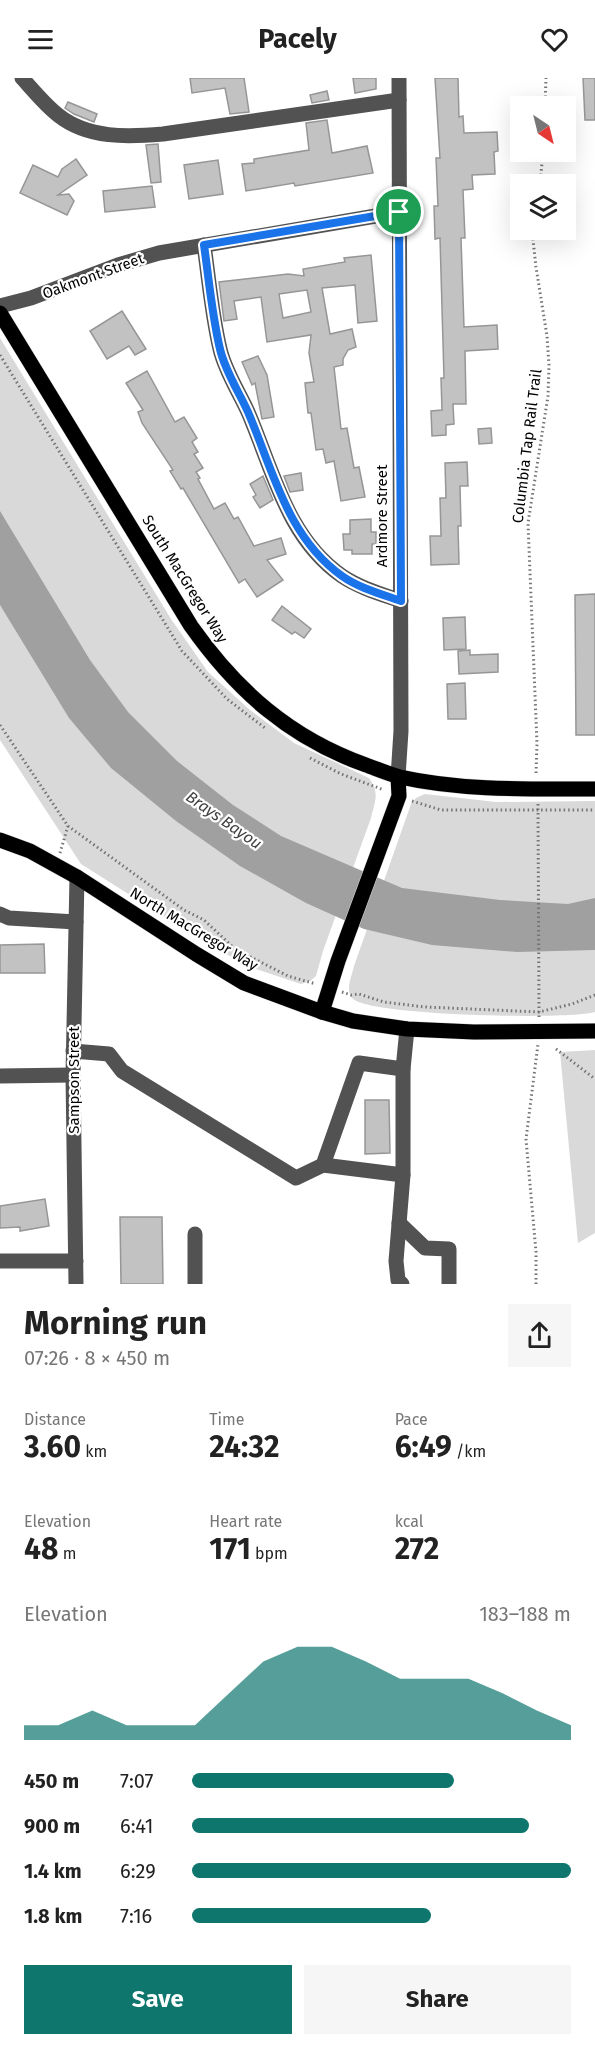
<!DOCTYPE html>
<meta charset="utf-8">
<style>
body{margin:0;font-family:"Fira Sans",sans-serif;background:#f6f6f6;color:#222;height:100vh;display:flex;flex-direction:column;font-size:22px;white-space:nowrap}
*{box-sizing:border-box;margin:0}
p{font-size:20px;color:#767676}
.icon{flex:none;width:33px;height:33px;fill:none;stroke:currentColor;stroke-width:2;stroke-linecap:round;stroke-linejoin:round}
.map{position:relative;height:1206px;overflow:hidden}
.drawer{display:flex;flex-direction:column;background:#fff;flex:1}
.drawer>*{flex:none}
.needle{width:39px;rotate:145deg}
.tools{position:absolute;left:510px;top:18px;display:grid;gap:12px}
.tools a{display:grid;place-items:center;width:66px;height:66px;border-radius:0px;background:#fff;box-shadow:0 6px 24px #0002;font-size:30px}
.pin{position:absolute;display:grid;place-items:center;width:51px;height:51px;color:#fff;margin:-26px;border:3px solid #fff;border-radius:50%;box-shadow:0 2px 6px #0007}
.round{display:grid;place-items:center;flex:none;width:63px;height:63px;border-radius:0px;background:#f6f6f6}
.headline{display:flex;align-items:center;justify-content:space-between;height:102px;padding:0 24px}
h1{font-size:33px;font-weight:700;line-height:45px}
.figures{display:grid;grid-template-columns:repeat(3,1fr);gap:9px;height:102px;padding:6px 24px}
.figures div{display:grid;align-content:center}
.figures b{font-size:30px;font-weight:700}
.figures small{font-size:16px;font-weight:400}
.figures p{font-size:16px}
.chart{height:168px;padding:12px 24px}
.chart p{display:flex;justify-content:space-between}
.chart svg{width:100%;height:108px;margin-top:6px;fill:#0f766e;opacity:.7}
.cta{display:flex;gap:12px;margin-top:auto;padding:12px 24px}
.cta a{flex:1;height:69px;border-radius:0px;background:#0f766e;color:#fff;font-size:24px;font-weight:700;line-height:69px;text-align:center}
.cta a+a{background:#f6f6f6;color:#222}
ul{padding:0 24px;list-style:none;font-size:20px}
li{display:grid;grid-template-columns:96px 72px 1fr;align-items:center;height:45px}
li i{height:15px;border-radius:8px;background:#0f766e}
header{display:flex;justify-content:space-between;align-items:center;height:78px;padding:0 24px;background:#fff;font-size:27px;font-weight:700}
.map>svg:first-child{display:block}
.green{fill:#d9d9d9}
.water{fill:#a0a0a0}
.building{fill:#c2c2c2;stroke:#969696;stroke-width:1.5;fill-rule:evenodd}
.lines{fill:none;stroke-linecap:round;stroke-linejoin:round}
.major-casing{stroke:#dbdbdb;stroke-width:16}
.path{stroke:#747474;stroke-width:3;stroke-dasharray:1.5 3;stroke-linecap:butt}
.minor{stroke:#525252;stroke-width:15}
.major{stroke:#000;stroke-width:15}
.route-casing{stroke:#fff;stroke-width:12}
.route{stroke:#1a73e8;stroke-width:8}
.labels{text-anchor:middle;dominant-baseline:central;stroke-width:4.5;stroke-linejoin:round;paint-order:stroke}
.street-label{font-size:15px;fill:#000;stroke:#fff}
.water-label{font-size:16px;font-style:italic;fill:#414141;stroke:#fff}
</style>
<header><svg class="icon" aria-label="menu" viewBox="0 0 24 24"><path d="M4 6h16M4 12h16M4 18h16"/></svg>Pacely<svg class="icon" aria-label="heart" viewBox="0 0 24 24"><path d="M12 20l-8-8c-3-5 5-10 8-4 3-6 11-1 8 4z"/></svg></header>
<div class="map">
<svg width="595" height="1206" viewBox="0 0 595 1206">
<rect width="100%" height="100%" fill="#fff"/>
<g class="green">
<path d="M0 260 171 541 208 594 250 632 294 665 369 700C380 715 375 723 371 740L323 873 316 898 310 903 301 906 256 891 212 869 81 786 0 662Z"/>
<path d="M425 716 496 724 595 723V934C569 942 366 938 352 920 345 911 352 898 354 888L411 726 416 720Z"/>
<path d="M595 972V1155L578 1165 560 974Z"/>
</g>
<path class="water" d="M0 433 90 582 128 634 177 683 233 727 281 758 402 810 500 822 568 826 595 820V872L517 874 432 867 364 851 306 825 240 788 176 743 111 690 69 640 0 527Z"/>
<g class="building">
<path d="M190 0H244L249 34 230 36 225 10 192 15Z"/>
<path d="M353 0H376V11L355 15Z"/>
<path d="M435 0H458L459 39 463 38 464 55 497 54 498 73 494 74 495 96 472 97 473 111 463 112 465 160H461L464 249 497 247 498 271 465 273 466 326H453L454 346 446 347V357L432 358 431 333 442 332 441 300H444L440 160 435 161 434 128H438L436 80H440Z"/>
<path d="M583 0H595V42H585Z"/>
<path d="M327 13 329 22 312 25 310 17Z"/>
<path d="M68 24 97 36 94 44 74 36 65 30Z"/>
<path d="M327 42 332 75 367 68 373 95 295 108 294 105 246 113 242 86 254 85V81L309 72 306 45Z"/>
<path d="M158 66 161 104 151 105 146 67Z"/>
<path d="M76 81 87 97 58 117 69 116 74 123 67 137 20 115 33 87 58 99 62 91Z"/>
<path d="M218 82 223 116 189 121 184 87Z"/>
<path d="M152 108 155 129 105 134 103 113Z"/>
<path d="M371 177 377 243 358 245 355 207 322 210 330 256 352 251 356 269 348 272 343 281V287L334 289 341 351 347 350 354 390 359 389 365 419 341 423 334 383 326 385 323 371 316 372 311 335H308L305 305 314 304 309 275 311 257 267 264 261 219 234 223 237 241 224 243 219 204 288 196 304 198 303 191 345 184 344 180ZM307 212 311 234 283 240 279 216Z"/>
<path d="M122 233 146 271 135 277 129 268 107 281 90 253Z"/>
<path d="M258 278 267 297 274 339 262 341 255 305 252 307 242 284Z"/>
<path d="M147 293 175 344 184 339 197 360 192 364 198 374 194 376 203 390 196 394 200 400 198 401 214 431 225 425 234 441 238 439 254 468 281 460 286 476 267 482 283 502 257 519 245 501 239 505 183 410 181 411 170 393 173 392 142 345 138 334 143 332 126 305Z"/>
<path d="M491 350 492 365 479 366 478 351Z"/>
<path d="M467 384 468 408H460L461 448H458L459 486 431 487 430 458H441L440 420H446L445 385Z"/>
<path d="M301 395 303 412 290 414 284 398Z"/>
<path d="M263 398 273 422 260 430 253 419 256 417 250 406Z"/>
<path d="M371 441V454H376V466H372V476H352V472H344L343 456H350V442Z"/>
<path d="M595 516V657H576L575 517Z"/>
<path d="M282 528 311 551 304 560 295 554 292 556 272 542Z"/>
<path d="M465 539 466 571 444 572 443 540Z"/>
<path d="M470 572V577L498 576V594L459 596 458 573Z"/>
<path d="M465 605 466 641H448L447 606Z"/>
<path d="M44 866 45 895H0V867Z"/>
<path d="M365 1022H389L390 1075 365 1076Z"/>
<path d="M45 1121 49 1148 20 1153V1149L0 1150V1128Z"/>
<path d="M120 1139H162L163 1206H121Z"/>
</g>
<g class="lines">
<g class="major-casing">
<g id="major">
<path d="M0 235 191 548C237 613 290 660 366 687 377 691 389 696 400 699 463 713 531 711 595 711"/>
<path d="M0 762 30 773 77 799 196 876 244 905 322 934 353 943 407 951 474 954 595 953"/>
<path d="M322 934 338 883 399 718 398 699"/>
</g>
</g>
<g class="path">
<path d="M545 28 546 0"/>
<path d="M540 106 543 74"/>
<path d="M534 152 533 162 536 189 547 258 549 287 548 318 528 445 537 666 536 696"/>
<path d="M0 277 182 573 227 621 265 650"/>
<path d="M0 647 68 748 184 832 204 842 235 871 288 898 316 906"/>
<path d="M310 680 341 696 384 712"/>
<path d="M412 723 441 732H595"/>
<path d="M538 726 539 939"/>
<path d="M60 775 68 748"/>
<path d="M342 914 351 917 359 916 384 924 425 929 539 934 572 926 595 917"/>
<path d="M556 971 595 1001"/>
<path d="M536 1206V1174L526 1061 538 966"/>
</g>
<g class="minor">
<path d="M22 0C33 12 45 27 58 37 88 61 128 59 163 56L399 22"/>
<path d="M204 167C209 202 212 237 220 271 225 293 239 314 248 334 273 392 287 460 342 498 360 510 381 516 401 523"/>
<path d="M0 228 31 220 118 187 159 175 399 134"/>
<path d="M398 699 401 653 399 0"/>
<path d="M0 836 9 840 76 844"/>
<path d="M73 973 109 976 122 993 296 1100 323 1087 359 985 403 991"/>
<path d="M0 998 73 997"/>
<path d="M323 1087 403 1097"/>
<path d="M399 1145 425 1170 449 1171V1206"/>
<path d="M195 1156V1206"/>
<path d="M0 1183H76"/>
<path d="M76 1206 73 997 77 799"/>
<path d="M402 1206 398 1202 396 1183 403 1097V991L407 951"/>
</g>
<use href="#major" class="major"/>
</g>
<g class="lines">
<g class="route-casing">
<path id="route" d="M399 134 401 523C381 516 359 510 342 498 287 459 273 392 248 334 239 314 225 293 220 271 212 237 209 202 204 167Z"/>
</g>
<use href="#route" class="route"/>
</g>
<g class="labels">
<g class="street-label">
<text transform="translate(93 198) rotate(-20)">Oakmont Street</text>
<text transform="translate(527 368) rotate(-83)">Columbia Tap Rail Trail</text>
<text transform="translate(382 438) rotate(-90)">Ardmore Street</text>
<text transform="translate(185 501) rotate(58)">South MacGregor Way</text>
<text transform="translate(194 851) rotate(31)">North MacGregor Way</text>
<text transform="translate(74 1002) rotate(-90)">Sampson Street</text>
</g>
<g class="water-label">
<text transform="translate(224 742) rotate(35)">Brays Bayou</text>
</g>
</g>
</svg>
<div class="tools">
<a><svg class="needle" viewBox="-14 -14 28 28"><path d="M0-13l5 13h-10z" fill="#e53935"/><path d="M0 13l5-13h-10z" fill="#767676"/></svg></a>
<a><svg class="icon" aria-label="layers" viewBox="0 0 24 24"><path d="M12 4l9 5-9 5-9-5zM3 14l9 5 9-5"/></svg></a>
</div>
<div class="pin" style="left:399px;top:134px;background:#1e9e55"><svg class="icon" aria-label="arrive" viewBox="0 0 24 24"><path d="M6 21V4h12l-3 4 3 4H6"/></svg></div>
</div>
<section class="drawer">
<div class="headline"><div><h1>Morning run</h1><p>07:26 · 8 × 450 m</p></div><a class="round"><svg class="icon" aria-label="share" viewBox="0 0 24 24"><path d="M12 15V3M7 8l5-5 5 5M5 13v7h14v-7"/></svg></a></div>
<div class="figures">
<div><p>Distance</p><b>3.60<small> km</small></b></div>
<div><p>Time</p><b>24:32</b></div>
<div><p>Pace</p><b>6:49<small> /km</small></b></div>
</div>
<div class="figures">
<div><p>Elevation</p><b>48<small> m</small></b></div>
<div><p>Heart rate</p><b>171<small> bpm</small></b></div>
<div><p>kcal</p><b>272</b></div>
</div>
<div class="chart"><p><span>Elevation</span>183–188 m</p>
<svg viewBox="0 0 160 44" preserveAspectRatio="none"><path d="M0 44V38L10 38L20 32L30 38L40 38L50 38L60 25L70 12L80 6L90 6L100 12L110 19L120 19L130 19L140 25L150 32L160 38V44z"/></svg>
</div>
<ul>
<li><b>450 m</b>7:07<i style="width:69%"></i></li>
<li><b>900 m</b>6:41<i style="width:89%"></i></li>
<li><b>1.4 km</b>6:29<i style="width:100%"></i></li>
<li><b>1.8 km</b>7:16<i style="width:63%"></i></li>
</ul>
<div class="cta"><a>Save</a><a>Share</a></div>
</section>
